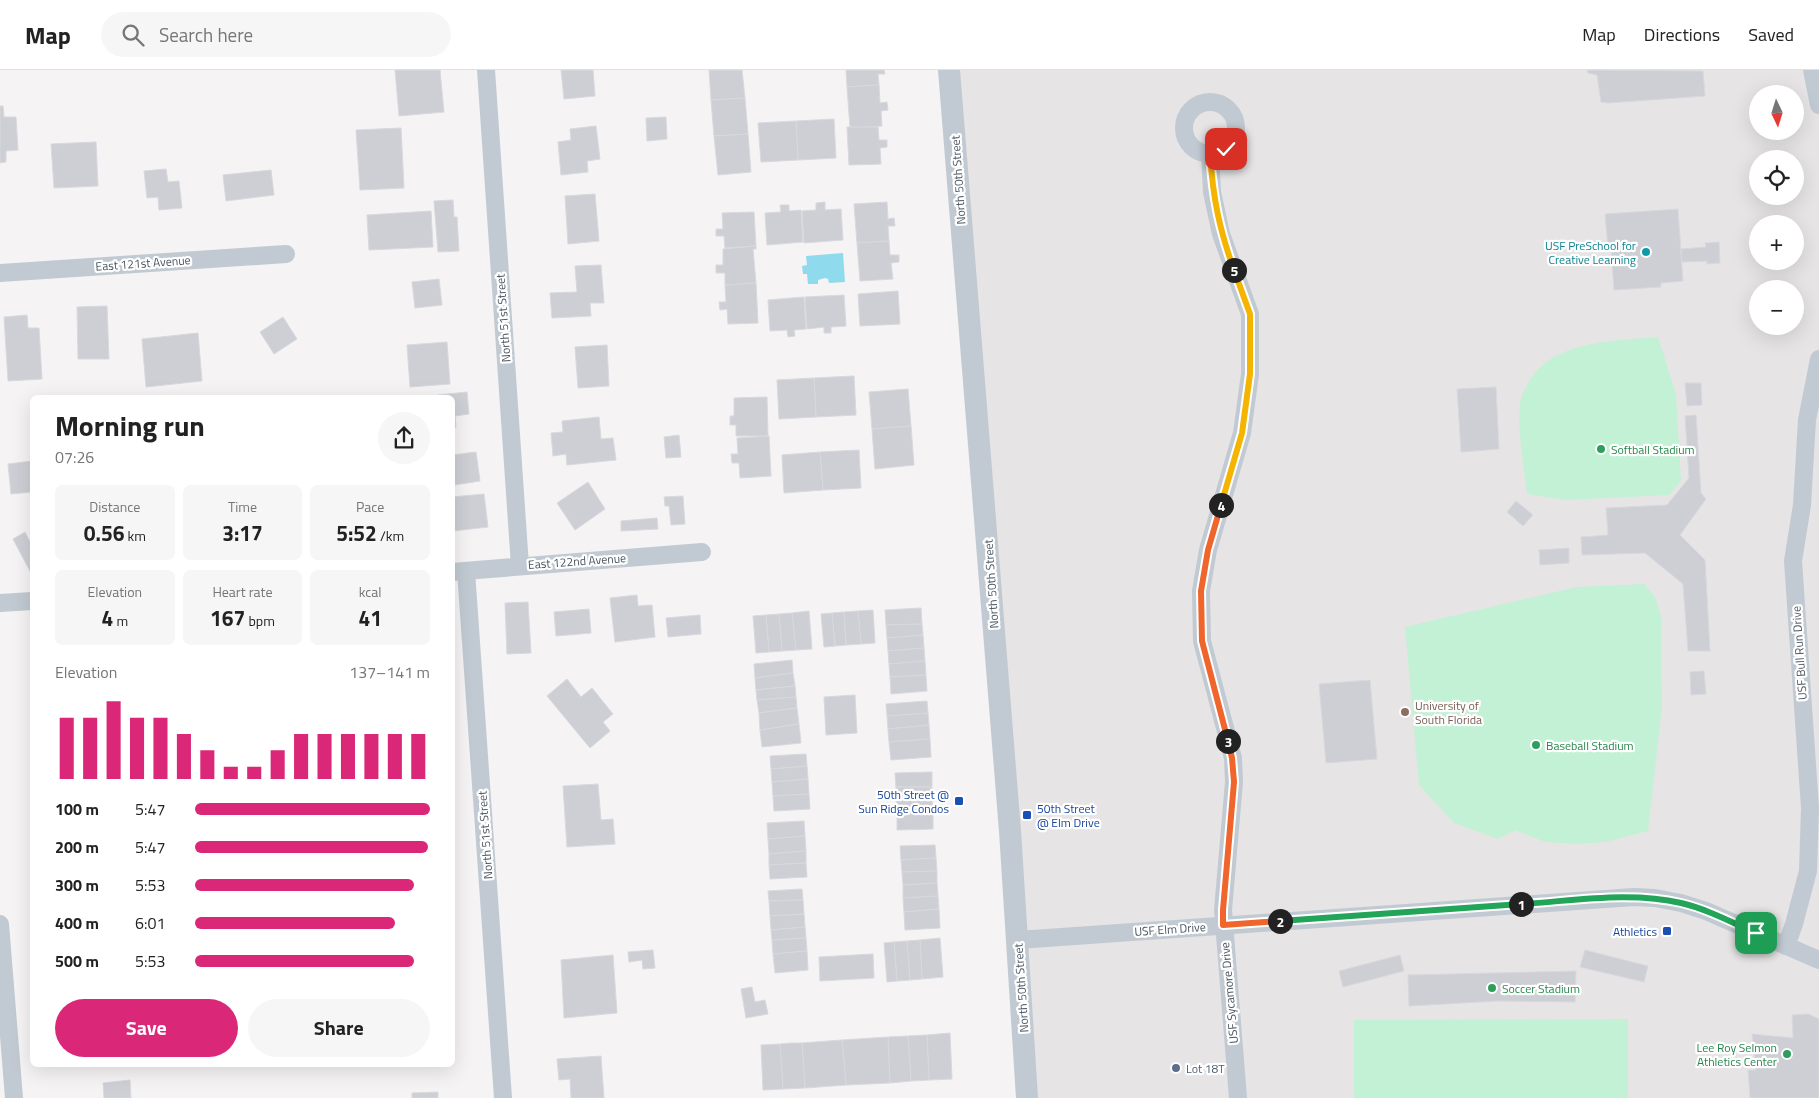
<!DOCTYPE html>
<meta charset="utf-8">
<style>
body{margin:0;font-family:"Titillium Web",sans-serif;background:#f6f6f6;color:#222;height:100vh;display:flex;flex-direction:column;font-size:19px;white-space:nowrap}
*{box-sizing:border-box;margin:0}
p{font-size:16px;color:#767676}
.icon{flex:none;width:28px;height:28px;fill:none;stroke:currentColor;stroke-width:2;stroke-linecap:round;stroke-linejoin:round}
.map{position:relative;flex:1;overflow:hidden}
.drawer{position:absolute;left:30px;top:325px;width:425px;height:672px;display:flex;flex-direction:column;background:#fff;border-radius:8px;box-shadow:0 5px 20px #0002}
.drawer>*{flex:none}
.needle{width:32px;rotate:176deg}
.buttons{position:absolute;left:1749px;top:15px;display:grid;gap:10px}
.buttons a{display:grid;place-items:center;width:55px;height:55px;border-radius:50%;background:#fff;box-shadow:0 5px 20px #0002;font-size:25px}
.pin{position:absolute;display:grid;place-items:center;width:42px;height:42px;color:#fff;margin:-21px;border-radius:10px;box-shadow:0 2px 8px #0006}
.km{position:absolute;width:25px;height:25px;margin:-12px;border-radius:50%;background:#222;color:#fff;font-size:14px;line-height:25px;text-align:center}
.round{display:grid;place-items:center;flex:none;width:52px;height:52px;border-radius:26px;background:#f6f6f6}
.summary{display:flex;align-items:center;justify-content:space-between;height:85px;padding:0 25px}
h1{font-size:28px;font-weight:700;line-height:38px}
.figures{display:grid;grid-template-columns:repeat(3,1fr);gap:8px;height:85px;padding:5px 25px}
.figures div{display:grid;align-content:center;border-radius:8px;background:#f6f6f6;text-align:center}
.figures b{font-size:21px;font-weight:700}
.figures small{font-size:14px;font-weight:400}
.figures p{font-size:14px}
.chart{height:140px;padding:10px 25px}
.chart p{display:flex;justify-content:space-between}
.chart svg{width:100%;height:90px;margin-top:5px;stroke:#db2777;stroke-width:6}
.cta{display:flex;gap:10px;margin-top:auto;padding:10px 25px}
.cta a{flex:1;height:58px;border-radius:30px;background:#db2777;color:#fff;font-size:20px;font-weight:700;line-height:58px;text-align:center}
.cta a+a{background:#f6f6f6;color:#222}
ul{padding:0 25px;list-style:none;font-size:16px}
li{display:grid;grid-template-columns:80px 60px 1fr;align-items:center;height:38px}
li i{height:12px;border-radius:6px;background:#db2777}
header{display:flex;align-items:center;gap:30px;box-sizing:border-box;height:70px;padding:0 25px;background:#fff;border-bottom:1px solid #e0e0e0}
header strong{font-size:24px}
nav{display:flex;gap:28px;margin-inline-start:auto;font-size:18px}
.search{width:350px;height:45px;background:#f6f6f6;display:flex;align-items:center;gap:12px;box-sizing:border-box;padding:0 18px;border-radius:28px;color:#767676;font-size:19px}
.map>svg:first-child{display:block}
.education{fill:#e6e4e5;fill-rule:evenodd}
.green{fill:#c3f1d5}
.water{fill:#90daee}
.building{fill:#cdcfd5;stroke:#d7d9de}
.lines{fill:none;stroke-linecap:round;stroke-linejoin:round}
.minor{stroke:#c1cad2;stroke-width:18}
.tertiary{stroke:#c1cad2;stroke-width:22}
.split-1-casing{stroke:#fff;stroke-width:10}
.split-2-casing{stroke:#fff;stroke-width:10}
.split-3-casing{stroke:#fff;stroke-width:10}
.split-4-casing{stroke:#fff;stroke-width:10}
.split-5-casing{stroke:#fff;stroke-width:10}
.split-6-casing{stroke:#fff;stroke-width:10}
.split-1{stroke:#22a559;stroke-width:6}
.split-2{stroke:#22a559;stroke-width:6}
.split-3{stroke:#f0652b;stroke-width:6}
.split-4{stroke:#f0652b;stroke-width:6}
.split-5{stroke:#f5b400;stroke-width:6}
.split-6{stroke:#f5b400;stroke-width:6}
.culture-dot{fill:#0f9aa8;stroke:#fff;stroke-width:2}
.leisure-dot{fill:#2e9e5b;stroke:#fff;stroke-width:2}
.education-dot{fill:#8d6e63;stroke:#fff;stroke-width:2}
.transit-dot{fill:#1a4fb4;stroke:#fff;stroke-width:2}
.service-dot{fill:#5c6f8a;stroke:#fff;stroke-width:2}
.labels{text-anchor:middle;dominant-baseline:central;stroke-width:4.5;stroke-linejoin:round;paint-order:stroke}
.street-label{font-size:12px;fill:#4a5661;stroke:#fff}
.culture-label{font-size:12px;fill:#0d838f;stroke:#fff;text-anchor:end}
.leisure-label{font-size:12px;fill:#27864d;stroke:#fff;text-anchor:start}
.education-label{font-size:12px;fill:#785e54;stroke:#fff;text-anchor:start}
.transit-label{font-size:12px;fill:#164399;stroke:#fff;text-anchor:end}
.service-label{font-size:12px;fill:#4e5e75;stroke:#fff;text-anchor:start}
</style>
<header>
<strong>Map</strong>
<div class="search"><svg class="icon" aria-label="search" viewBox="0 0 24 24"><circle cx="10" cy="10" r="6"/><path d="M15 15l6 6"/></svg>Search here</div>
<nav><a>Map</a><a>Directions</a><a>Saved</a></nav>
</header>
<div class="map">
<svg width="1819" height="1028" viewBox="0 0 1819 1028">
<rect width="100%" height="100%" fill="#f5f3f3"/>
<path class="education" d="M948 0H1819V1028H1018ZM1758 24H1795V61H1758ZM1758 89H1795V126H1758ZM1758 154H1795V191H1758ZM1758 219H1795V256H1758Z"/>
<g class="green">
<path d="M1658 267 1676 324 1681 411 1669 425 1565 430 1527 424C1524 397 1516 354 1521 328 1522 324 1525 319 1527 315 1550 270 1615 271 1658 267Z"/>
<path d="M1644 514 1655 527 1661 546 1662 636 1648 761 1605 772 1578 774 1545 772 1515 760 1498 769 1454 753 1419 715 1405 557 1577 517Z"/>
<path d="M1628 949V1028H1354V950Z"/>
</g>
<path class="water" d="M843 183 845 212 829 213 828 209 825 208 818 210V214H808L807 204H803L802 196 807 195 806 186Z"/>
<g class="building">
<path d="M395 0H440L444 42 399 46Z"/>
<path d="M561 0H593L595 26 564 29Z"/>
<path d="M709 0H742L745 28 711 30Z"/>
<path d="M846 0H884L885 4H878L879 15 847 17Z"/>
<path d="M1587 0 1703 1 1705 26 1608 33 1601 32 1597 5 1588 3Z"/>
<path d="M879 15 880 33 887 32 888 40 881 41 882 56 850 58 847 17Z"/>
<path d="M745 28 748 64 714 66 711 30Z"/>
<path d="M0 36H3L4 47H16L18 80 6 81V92L0 93Z"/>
<path d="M666 47 667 69 647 71 646 48Z"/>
<path d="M834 49 836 88 798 90 796 51Z"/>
<path d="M796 51 798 90 761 92 758 53Z"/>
<path d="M596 56 600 89 587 91 588 102 561 105 558 72 571 70 570 59Z"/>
<path d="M847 57H878L879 70H887V77L880 78 881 94 849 95Z"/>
<path d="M401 58 404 118 360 120 356 60Z"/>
<path d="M748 64 751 102 718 105 714 66Z"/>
<path d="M96 72 98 116 54 118 51 74Z"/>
<path d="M166 99 168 112 179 111 182 138 159 140 158 127 147 128 144 101Z"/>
<path d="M271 100 274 125 226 131 223 105Z"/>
<path d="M595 124 599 171 568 174 565 126Z"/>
<path d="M453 130 454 147H457L459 181 438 182 434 131Z"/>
<path d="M825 132V140L841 139 843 170 804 173 802 141 816 140V133Z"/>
<path d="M887 132 888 149 894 148 895 156H888L889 171 857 173 854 134Z"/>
<path d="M780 135H789V141L801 140 803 172 767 175 765 143 781 142Z"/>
<path d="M1678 139 1683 211 1661 213V217L1614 220 1611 178H1608L1605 144Z"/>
<path d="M431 141 433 177 369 180 367 145Z"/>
<path d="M754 142 756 176 725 178 724 166H716V159H723L722 143Z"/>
<path d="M889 171 890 185H899V192L891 193 893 209 860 211 857 173Z"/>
<path d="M1719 172 1720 193 1707 194V191L1682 192 1681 179 1706 177 1705 173Z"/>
<path d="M756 176V179H753L756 213 725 215V203H716V195H723V179Z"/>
<path d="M601 195 604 233H590L591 246 552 248 550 223 577 222 575 196Z"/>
<path d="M439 209 442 235 415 238 412 212Z"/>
<path d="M756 213 758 253 728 254 727 239 720 240 719 232H726L725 215Z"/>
<path d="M898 221 900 254 860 256 858 224Z"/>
<path d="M844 225 846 256 831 257V263H824V257L807 259 805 227Z"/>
<path d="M804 227 806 259 794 260 795 266 788 267 787 260 770 261 768 230Z"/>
<path d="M107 236 109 289H78L77 237Z"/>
<path d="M27 245 28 258H39L42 309 8 311 4 247Z"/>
<path d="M283 247 297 269 274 284 260 262Z"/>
<path d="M198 263 202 311 146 317 142 269Z"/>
<path d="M447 272 450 314 410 317 407 275Z"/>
<path d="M607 275 609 316 578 318 575 277Z"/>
<path d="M854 306 856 345 816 347 814 308Z"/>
<path d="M814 308 816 347 779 349 777 310Z"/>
<path d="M1685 313H1701L1702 335 1687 336Z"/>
<path d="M1496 317 1499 379 1461 382 1457 319Z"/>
<path d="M908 319 911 356 872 359 869 322Z"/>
<path d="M467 322 469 344 455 346 456 357 452 358V328H438V325Z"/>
<path d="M767 327 768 366H736V355H730V346H734V328Z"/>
<path d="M1696 345 1701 423 1706 429 1680 465 1705 490 1710 581H1688L1683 514 1645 483 1582 485 1581 467 1608 465 1606 438 1667 435 1689 408 1685 346Z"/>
<path d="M599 347 601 369 613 368 616 390 567 395 566 384 553 386 551 363 563 362 562 351Z"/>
<path d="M911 356 914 395 875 399 872 359Z"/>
<path d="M679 365 681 387 666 388 664 367Z"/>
<path d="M769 366 771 406 740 408 739 393H732L731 384H738L737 368Z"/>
<path d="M859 380 861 418 823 420 820 382Z"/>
<path d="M476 382 480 411 454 415 452 385Z"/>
<path d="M820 382 823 420 784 423 782 385Z"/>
<path d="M32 391V422L11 424 8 394Z"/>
<path d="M588 412 605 439 575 460 557 433Z"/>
<path d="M484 424 488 457 453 461 452 427Z"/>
<path d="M683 426 685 454 671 455 669 436H665L664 427Z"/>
<path d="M1516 431 1533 445 1523 456 1507 442Z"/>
<path d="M657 448 658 459 621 461V451Z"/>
<path d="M25 462 31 474 32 473V502L31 503 13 469Z"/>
<path d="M1569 478V493L1540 495 1539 480Z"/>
<path d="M637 525 638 536 652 535 655 567 615 572 610 528Z"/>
<path d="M528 532 531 583 507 584 505 533Z"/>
<path d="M921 538 922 554 886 555 885 540Z"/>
<path d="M589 539 591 563 556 566 554 542Z"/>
<path d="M873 540 875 573 861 574 858 541Z"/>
<path d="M809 541 812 579 796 580 792 543Z"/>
<path d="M858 541 861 574 846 575 844 542Z"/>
<path d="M844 542 846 575 835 576 832 543Z"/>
<path d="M792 543 796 580 782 581 779 544Z"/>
<path d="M832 543 835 576 824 577 821 544Z"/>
<path d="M779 544 782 581 769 582 766 545Z"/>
<path d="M700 545 701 564 668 567 666 548Z"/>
<path d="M766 545 769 582 756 583 753 546Z"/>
<path d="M922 554 923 565 887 568 886 555Z"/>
<path d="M923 565 924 578 888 581 887 568Z"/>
<path d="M924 578 925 591 889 594 888 581Z"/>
<path d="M792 590 793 603 755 608 754 594Z"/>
<path d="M925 591 926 605 890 607 889 594Z"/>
<path d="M1704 601 1706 624 1691 625 1690 602Z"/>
<path d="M793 603 795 616 756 620 755 608Z"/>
<path d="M926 605 927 621 891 624 890 607Z"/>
<path d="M567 609 581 627 592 618 613 644 603 652 610 661 590 678 547 626Z"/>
<path d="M1370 610 1377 689 1326 693 1319 614Z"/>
<path d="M795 616 796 627 757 630 756 620Z"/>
<path d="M855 625 857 663 826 665 824 627Z"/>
<path d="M796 627 797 638 759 643 757 630Z"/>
<path d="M927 631 928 643 887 646 886 634Z"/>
<path d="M797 638 799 654 760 660 759 643Z"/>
<path d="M928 643 929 655 888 659 887 646Z"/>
<path d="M799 654 801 673 762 677 760 660Z"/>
<path d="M929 655 930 669 889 672 888 659Z"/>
<path d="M930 669 931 687 891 690 889 672Z"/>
<path d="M806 684 807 696 771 699 770 686Z"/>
<path d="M807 696 808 709 772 712 771 699Z"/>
<path d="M932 702V717H896L895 703Z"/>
<path d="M808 709 809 724 773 726 772 712Z"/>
<path d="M598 714 601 750 613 749 615 774 567 777 563 716Z"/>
<rect x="896" y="717" width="36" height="13"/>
<path d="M809 724 810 739 774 741 773 726Z"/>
<path d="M896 730H932L933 743H897Z"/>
<path d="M897 743H933V759L897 760Z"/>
<path d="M804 751 805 766 768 769 767 753Z"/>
<path d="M805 766 806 781 769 784 768 769Z"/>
<path d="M935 775 936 788 901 790 900 776Z"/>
<path d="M806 781V793L769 795V784Z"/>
<path d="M936 788 937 801 902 802 901 790Z"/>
<path d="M806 793 807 807 770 809 769 795Z"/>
<path d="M937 801V813L903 815 902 802Z"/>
<path d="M937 813 938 826 903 828V815Z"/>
<path d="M802 819 803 830 769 831 768 821Z"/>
<path d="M938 826 939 839 904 842 903 828Z"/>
<path d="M803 830 804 844 770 846 769 831Z"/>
<path d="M939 839 940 858 905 860 904 842Z"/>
<path d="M804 844 805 857 771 860 770 846Z"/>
<path d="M805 857 806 868 772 870 771 860Z"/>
<path d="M806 868 807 881 773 884 772 870Z"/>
<path d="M940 868 943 907 922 909 920 870Z"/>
<path d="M920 870 922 909 910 910 907 871Z"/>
<path d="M907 871 910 910 897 911 894 872Z"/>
<path d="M894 872 897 911 887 912 884 873Z"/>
<path d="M653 880 655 898 643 899 642 890 629 892 628 882Z"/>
<path d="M1585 880 1648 896 1644 912 1580 897Z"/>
<path d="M807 881 808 900 775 903 773 884Z"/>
<path d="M873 884 874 908 820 911 819 887Z"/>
<path d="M613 885 617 943 564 948 561 890Z"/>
<path d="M1400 885 1404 901 1343 917 1339 901Z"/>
<path d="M1576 901 1575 932 1498 931 1409 936 1408 905Z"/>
<path d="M752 917 755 932 765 930 768 944 746 948 741 919Z"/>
<path d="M1808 944 1819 949V1028H1750L1748 1000H1756L1752 964 1793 968 1792 945Z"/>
<path d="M950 963 952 1009 929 1010 927 965Z"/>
<path d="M927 965 929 1010 911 1011 908 966Z"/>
<path d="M908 966 911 1011 890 1013 888 967Z"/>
<path d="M888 967 890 1013 846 1015 842 970Z"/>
<path d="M842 970 846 1015 805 1018 802 973Z"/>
<path d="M791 973H802L805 1018 783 1019 780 974Z"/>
<path d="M780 974 783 1019 763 1020 761 975Z"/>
<path d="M601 986 604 1028H571L570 1009 559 1010 557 989Z"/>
<path d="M130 1010 131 1028H104L103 1013Z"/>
<path d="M438 1022V1028H412V1023Z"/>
</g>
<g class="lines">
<g class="minor">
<path d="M486 0 520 496"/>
<path d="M1812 0 1819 35"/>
<circle cx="1210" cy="58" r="26"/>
<path d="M1210 84 1212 122 1221 164 1250 244V304L1242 363 1208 480 1201 521 1202 571 1233 688 1234 712 1223 840 1238 1028"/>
<path d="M0 203 286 184"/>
<path d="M466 501 503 1028"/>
<path d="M452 502 702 482"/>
<path d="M0 533 32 531"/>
<path d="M0 854 14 1028"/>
<path d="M1018 870 1634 827 1655 828 1681 833 1706 841 1819 890"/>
<path d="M1786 876 1794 854 1808 801 1810 738 1793 491 1802 435 1807 350 1819 289"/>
</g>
<path class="tertiary" d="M949 0 1010 761 1027 1028"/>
</g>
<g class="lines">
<g class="split-1-casing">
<path id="split-1" d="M1521 834C1573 831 1630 821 1681 833 1707 839 1731 852 1756 863"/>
</g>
<g class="split-2-casing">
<path id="split-2" d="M1280 851 1521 834"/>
</g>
<g class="split-3-casing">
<path id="split-3" d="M1228 671 1232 688 1234 712 1223 840V855L1280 851"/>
</g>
<g class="split-4-casing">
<path id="split-4" d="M1221 435 1208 480 1201 521 1202 571 1228 671"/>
</g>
<g class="split-5-casing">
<path id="split-5" d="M1221 435 1242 363 1250 304V244L1234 200"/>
</g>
<g class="split-6-casing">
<path id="split-6" d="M1226 79 1218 83 1210 84C1213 128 1219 158 1234 200"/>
</g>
<use href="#split-1" class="split-1"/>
<use href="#split-2" class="split-2"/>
<use href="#split-3" class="split-3"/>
<use href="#split-4" class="split-4"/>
<use href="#split-5" class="split-5"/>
<use href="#split-6" class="split-6"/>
</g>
<circle class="culture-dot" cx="1646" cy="182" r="5"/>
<g class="leisure-dot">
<circle cx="1601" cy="379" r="5"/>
<circle cx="1536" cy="675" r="5"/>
<circle cx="1492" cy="918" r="5"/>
<circle cx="1787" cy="984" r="5"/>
</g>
<circle class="education-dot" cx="1405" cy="642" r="5"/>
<g class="transit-dot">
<rect x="954" y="726" width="10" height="10" rx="2.5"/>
<rect x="1022" y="740" width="10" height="10" rx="2.5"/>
<rect x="1662" y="856" width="10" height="10" rx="2.5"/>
</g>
<circle class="service-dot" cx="1176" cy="998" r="5"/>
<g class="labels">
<g class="street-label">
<text transform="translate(958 110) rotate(-94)">North 50th Street</text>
<text transform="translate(143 193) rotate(-4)">East 121st Avenue</text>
<text transform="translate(503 248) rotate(-94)">North 51st Street</text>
<text transform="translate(577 491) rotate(-4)">East 122nd Avenue</text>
<text transform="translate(991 514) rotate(-94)">North 50th Street</text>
<text transform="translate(1799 583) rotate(-94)">USF Bull Run Drive</text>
<text transform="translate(485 765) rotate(-94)">North 51st Street</text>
<text transform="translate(1170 859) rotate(-4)">USF Elm Drive</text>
<text transform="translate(1021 918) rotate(-94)">North 50th Street</text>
<text transform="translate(1229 923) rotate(-95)">USF Sycamore Drive</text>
</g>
<g class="culture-label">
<text x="1636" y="175">USF PreSchool for<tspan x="1636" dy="14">Creative Learning</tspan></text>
</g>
<g class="leisure-label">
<text x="1611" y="379">Softball Stadium</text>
<text x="1546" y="675">Baseball Stadium</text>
<text x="1502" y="918">Soccer Stadium</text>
<text x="1777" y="977" text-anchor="end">Lee Roy Selmon<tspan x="1777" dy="14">Athletics Center</tspan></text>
</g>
<g class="education-label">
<text x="1415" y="635">University of<tspan x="1415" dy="14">South Florida</tspan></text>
</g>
<g class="transit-label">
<text x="949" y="724">50th Street @<tspan x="949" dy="14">Sun Ridge Condos</tspan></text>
<text x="1037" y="738" text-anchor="start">50th Street<tspan x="1037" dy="14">@ Elm Drive</tspan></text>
<text x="1657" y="861">Athletics</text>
</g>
<g class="service-label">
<text x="1186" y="998">Lot 18T</text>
</g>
</g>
</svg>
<div class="buttons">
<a><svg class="needle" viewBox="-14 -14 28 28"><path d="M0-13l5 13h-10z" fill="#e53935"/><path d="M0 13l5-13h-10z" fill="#767676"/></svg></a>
<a><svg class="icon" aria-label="locate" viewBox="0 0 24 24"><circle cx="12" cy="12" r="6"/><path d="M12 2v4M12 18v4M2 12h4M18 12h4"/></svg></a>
<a>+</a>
<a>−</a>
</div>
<div class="pin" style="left:1756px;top:863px;background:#1e9e55"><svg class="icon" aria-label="arrive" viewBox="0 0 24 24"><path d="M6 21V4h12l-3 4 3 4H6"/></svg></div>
<div class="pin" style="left:1226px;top:79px;background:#d93025"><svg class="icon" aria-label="check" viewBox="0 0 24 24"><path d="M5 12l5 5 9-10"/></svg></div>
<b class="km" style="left:1521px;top:834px">1</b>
<b class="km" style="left:1280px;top:851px">2</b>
<b class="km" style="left:1228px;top:671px">3</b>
<b class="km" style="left:1221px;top:435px">4</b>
<b class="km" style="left:1234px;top:200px">5</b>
<section class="drawer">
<div class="summary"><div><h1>Morning run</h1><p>07:26</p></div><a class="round"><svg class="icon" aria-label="share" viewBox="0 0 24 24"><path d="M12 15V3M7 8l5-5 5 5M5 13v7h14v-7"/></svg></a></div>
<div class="figures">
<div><p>Distance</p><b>0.56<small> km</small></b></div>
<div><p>Time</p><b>3:17</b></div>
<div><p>Pace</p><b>5:52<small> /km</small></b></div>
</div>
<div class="figures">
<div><p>Elevation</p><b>4<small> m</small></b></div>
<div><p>Heart rate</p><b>167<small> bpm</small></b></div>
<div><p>kcal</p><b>41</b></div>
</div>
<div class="chart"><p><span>Elevation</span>137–141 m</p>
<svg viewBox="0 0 160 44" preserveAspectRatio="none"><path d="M5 44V14M15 44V14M25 44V6M35 44V14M45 44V14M55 44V22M65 44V30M75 44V38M85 44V38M95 44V30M105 44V22M115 44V22M125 44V22M135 44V22M145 44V22M155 44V22"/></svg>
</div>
<ul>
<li><b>100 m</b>5:47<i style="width:100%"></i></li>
<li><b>200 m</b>5:47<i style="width:99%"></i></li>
<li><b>300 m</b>5:53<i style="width:93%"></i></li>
<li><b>400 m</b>6:01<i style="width:85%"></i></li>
<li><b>500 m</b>5:53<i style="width:93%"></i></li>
</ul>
<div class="cta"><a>Save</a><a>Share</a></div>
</section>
</div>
